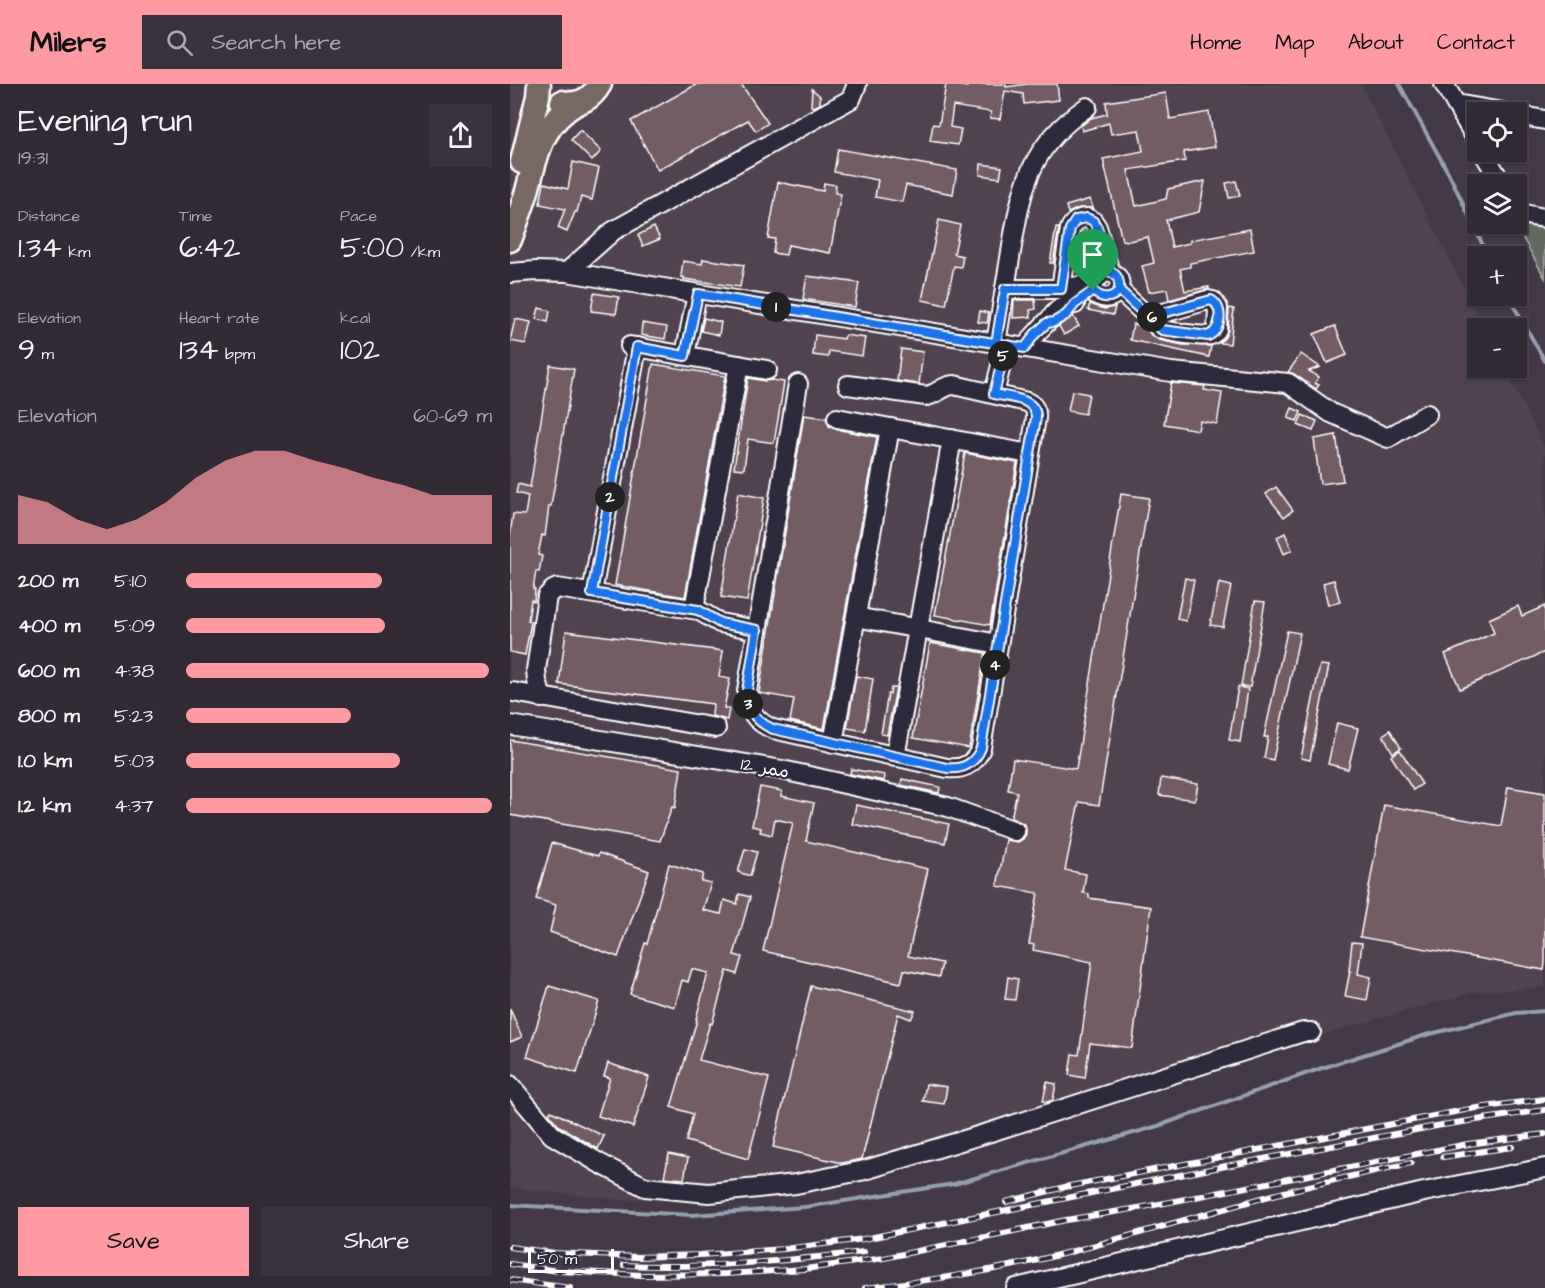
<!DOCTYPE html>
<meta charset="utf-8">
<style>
body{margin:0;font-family:"Architects Daughter","Playpen Sans Arabic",sans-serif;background:#3a333e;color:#f1f3f6;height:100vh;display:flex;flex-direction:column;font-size:22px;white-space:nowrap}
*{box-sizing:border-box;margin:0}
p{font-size:20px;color:#a8a7ad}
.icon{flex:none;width:33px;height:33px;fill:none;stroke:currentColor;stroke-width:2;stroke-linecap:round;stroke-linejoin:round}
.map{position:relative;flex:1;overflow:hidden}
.details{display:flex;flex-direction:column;background:#322b36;width:510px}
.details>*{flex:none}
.tools{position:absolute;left:957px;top:18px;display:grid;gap:12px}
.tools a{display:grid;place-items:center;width:60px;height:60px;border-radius:0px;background:#322b36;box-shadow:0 2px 4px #0004,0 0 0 2px #4d4751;font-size:30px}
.scale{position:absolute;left:18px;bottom:15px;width:86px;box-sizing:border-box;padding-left:6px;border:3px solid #fff;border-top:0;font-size:16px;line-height:21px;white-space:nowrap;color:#fff;-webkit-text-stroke:4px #2f2a3d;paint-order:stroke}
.pin{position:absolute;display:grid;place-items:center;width:51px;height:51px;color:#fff;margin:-62px -26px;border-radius:50% 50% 50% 0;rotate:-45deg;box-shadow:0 0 6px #0007}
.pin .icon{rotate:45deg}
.km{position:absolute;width:30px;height:30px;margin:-15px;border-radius:50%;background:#222;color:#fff;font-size:16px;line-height:30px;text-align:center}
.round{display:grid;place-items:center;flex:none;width:63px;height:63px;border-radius:0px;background:#3a333e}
.headline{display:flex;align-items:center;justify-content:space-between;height:102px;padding:0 18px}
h1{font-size:33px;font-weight:600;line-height:45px}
.stats{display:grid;grid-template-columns:repeat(3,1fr);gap:9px;height:102px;padding:6px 18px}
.stats div{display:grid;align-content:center}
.stats b{font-size:30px;font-weight:600}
.stats small{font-size:16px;font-weight:400}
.stats p{font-size:16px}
.chart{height:168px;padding:12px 18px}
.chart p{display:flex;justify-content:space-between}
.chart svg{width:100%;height:108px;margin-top:6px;fill:#ff9aa2;opacity:.7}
.button{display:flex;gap:12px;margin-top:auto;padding:12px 18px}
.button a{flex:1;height:69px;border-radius:0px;background:#ff9aa2;color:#111;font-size:24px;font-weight:600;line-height:69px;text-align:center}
.button a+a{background:#3a333e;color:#f1f3f6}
ul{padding:0 18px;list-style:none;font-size:20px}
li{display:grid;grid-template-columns:96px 72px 1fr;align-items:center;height:45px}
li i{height:15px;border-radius:8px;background:#ff9aa2}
header{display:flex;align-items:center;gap:36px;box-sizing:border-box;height:84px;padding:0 30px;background:#ff9aa2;color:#111}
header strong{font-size:28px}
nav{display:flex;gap:33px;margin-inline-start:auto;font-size:21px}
.search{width:420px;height:54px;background:#3a333e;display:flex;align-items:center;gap:15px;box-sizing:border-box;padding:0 21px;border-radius:0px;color:#a8a7ad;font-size:22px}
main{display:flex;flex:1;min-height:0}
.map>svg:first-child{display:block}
.built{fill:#514350}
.green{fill:#606a5e;stroke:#b0b4ae;stroke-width:1.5}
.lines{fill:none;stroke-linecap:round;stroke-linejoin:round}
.stream{stroke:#95a0ae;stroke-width:4}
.building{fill:#735b63;stroke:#fff;stroke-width:1.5}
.minor-casing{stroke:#fff;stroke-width:22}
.major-casing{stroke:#fff;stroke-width:27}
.minor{stroke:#2f2a3d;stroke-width:18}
.major{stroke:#776864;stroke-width:22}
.rail-casing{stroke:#fff;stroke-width:6}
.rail{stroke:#2f2a3d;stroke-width:4;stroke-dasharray:11;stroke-linecap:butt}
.route-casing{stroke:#fff;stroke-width:12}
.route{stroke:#1a73e8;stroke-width:8}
.labels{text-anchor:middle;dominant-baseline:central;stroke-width:4.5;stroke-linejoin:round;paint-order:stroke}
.street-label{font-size:18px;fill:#fff;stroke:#2f2a3d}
</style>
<header>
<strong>Milers</strong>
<div class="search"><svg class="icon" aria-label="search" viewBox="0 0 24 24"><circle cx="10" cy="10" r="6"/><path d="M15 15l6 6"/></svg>Search here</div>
<nav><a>Home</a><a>Map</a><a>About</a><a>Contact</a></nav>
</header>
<main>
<section class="details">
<div class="headline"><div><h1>Evening run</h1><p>19:31</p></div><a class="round"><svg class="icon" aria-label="share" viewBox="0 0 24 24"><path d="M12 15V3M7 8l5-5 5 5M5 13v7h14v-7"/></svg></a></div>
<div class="stats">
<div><p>Distance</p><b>1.34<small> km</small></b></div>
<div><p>Time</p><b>6:42</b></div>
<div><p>Pace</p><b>5:00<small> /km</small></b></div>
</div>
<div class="stats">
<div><p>Elevation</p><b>9<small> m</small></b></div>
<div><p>Heart rate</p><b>134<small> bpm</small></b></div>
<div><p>kcal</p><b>102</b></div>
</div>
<div class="chart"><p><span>Elevation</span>60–69 m</p>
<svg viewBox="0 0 160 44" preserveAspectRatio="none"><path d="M0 44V24L10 27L20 34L30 38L40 34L50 27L60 17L70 10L80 6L90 6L100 10L110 13L120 17L130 20L140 24L150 24L160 24V44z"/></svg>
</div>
<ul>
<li><b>200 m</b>5:10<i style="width:64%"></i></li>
<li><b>400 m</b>5:09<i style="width:65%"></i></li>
<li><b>600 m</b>4:38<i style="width:99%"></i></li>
<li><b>800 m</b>5:23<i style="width:54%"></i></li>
<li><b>1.0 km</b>5:03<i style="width:70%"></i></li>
<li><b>1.2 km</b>4:37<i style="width:100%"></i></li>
</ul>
<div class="button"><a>Save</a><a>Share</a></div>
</section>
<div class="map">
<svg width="1035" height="1204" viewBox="0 0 1035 1204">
<rect width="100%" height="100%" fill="#433948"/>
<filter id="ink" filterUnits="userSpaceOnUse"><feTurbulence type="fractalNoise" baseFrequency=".0167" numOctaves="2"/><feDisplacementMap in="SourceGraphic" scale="12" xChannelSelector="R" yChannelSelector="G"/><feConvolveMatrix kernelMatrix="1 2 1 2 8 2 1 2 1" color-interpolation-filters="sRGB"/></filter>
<g filter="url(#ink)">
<path class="built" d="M0 0H851L974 244H968V284H994L1035 364V903L965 908 799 954 490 1054 263 1112 115 1116 0 1104Z"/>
<path class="green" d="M1005 140 1035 145V194Z"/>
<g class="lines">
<g class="stream">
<path d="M889 0 939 90 978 172"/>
<path d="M998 212 1035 277"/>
<path d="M0 1121 182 1131 295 1123 444 1100 648 1042 809 985 916 951 1006 929 1035 927"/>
</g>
</g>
<g class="building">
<path d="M187 0H231L258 39 246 47 238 36 148 86 121 37Z"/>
<path d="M436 0 457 3V0H496V3L517 0H547L549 16 514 20 513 10 495 7 490 35 480 34 481 28 443 22 440 43 451 45 448 61 420 57 423 40 429 41Z"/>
<path d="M302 5 310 12V20L304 23 301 22Z"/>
<path d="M656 9 660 35 699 28 705 63 674 68 675 77 618 86 626 122 656 115 658 105 695 97 689 128 656 136 662 163 680 159V156L740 145 744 167 680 179V183L670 185 675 207 699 203V205L659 216 657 205 639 208 632 182 644 179 638 153 619 157 612 156 593 75 633 67 629 46 601 50 599 39 572 47 571 42 581 34 597 30 596 18Z"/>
<path d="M70 46 91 67 82 77 61 56Z"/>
<path d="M328 65 447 86 443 110 396 101 392 118 365 113 368 96 324 88Z"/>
<path d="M63 78 89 84 82 116 71 113 67 128H65L57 148 48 144 55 125 30 120 34 99 58 105Z"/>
<path d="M471 80 492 83 490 94 470 91Z"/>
<path d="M726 97 730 112 719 114 716 99Z"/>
<path d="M268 98 313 107 314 99 326 101 325 109 331 110 320 169 278 161 276 171 263 169 265 155 258 154Z"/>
<path d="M580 115 583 124H569L558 129 556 122Z"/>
<path d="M429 136 450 141 444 170 453 172 451 183 444 182 436 221 412 216Z"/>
<path d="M144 143 150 155 133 162 128 151Z"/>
<path d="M546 144H549L543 179H540Z"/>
<path d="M576 147 584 172 578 174 585 181 576 190 570 191 565 186 571 148Z"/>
<path d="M193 175 234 181 230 203 174 195V193H171L173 177 192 180Z"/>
<path d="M297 192 349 199 345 223 293 215Z"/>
<path d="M84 209 109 213 106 230 81 227Z"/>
<path d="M504 216H525L526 225 520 226 521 233 503 234Z"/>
<path d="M580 220 594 225 605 223 603 231 578 226Z"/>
<path d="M29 224 40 227 38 238 26 235Z"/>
<path d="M719 224 724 225 720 260 710 259 715 253 718 246Z"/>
<path d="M470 227 479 229 477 239 468 238Z"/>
<path d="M561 232H563L569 242 554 251 549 242 552 238Z"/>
<path d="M194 234 211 238 209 251 191 247Z"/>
<path d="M5 235 21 238 16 260 0 257Z"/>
<path d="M132 239 157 243 155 255 131 251Z"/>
<path d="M623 240 636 243 641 251 649 256 673 261 701 262 699 273 620 256Z"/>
<path d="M825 242 837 271 817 279 804 250Z"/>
<path d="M305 251 334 255 335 251 355 254 352 272 319 267 318 273 303 271Z"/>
<path d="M391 265 413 268 409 300 387 297Z"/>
<path d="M791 270 810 283 799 287 809 293 805 299 809 301 806 305 784 290 778 288Z"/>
<path d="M143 280 215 292 175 513 105 501Z"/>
<path d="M40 281 64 285 41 422H39L35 452 32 451 28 471 32 472 29 488 26 487 23 505H25L24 517 21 516 18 537 21 538 15 571 0 568V452L3 430 15 431 18 412 6 409 8 400 20 403Z"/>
<path d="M238 294 255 297 262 296 274 298 264 359 238 355 234 385 224 384Z"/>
<path d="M661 299 695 302 694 306 712 309 707 340 690 337 688 346 654 340Z"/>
<path d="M562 307 579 310 575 330 558 327Z"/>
<path d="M782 324 791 328 787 337 778 334Z"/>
<path d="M294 331 316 334 319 342 325 345 367 353 314 645 280 637 284 615 249 609Z"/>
<path d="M792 331 807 337 803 347 788 341Z"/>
<path d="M826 351 833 397 810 400 804 355Z"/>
<path d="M455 369 507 379 480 541 425 531Z"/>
<path d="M766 403 783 426 774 433 756 410Z"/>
<path d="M228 409 254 414 237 517 211 513Z"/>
<path d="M611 410 639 414 589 721 569 718 555 786 576 790 573 809 579 810V814L641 823 622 964 580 959 575 994 559 991 562 970 569 971 582 878 523 866 524 861 519 860 528 809 487 802 496 756 508 758 513 755 516 750V744L513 739 501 734 507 708 498 706 503 675 566 685Z"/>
<path d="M775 449 782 466 774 470 767 453Z"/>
<path d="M675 494 684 496 676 537 667 535Z"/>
<path d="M824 496 830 518 818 521 813 499Z"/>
<path d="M709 499 721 502 713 543 700 541Z"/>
<path d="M745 517 755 518 740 603 731 602Z"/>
<path d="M1008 522 1012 532 1035 522V568L950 605 935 570 984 549 979 535Z"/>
<path d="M56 547 213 567 209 593 220 595 214 624 219 625 217 636 202 632 203 620 49 600Z"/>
<path d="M777 547 790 549 763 676 754 674 758 653H754Z"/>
<path d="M420 559 475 569 459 664 403 654Z"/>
<path d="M810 581 819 582 800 676 791 674Z"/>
<path d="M346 592 363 595 355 647 337 644Z"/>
<path d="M728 603 738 605 730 658 719 656Z"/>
<path d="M381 604H386L377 651 371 650 378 610H380Z"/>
<path d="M827 639 848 644 838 685 818 680Z"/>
<path d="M880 646 891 664 883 669 873 651Z"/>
<path d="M0 656 171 685 165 724 162 723 150 757 0 731Z"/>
<path d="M890 666 912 700 903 706 881 672Z"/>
<path d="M341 685 375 691 374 697 340 690Z"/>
<path d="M651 694 688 700 685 716 649 711Z"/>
<path d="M392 695 430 703 429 709 391 701Z"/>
<path d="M250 703 272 707 271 712 304 719 296 757 418 785 398 872 432 879 429 893 394 886 391 899 253 867 283 739 265 735 262 751 250 748 251 744 242 742Z"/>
<path d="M998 703 1035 709V879L1034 886 850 853 874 721 991 742Z"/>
<path d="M346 721 439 740 435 759 342 740Z"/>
<path d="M42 759 88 772 89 769 139 787 108 873 40 848 46 821 26 815Z"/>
<path d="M235 765 247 768 240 792 228 788Z"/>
<path d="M159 780 193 790 191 797 201 799 193 826 211 830 214 816 227 820 229 810 240 813 224 871 232 873 227 890 217 887 202 940 200 939 189 976 259 994 238 1075 176 1057 183 1030 161 1023 187 936 186 935 198 889 182 885 178 898 172 896 165 923 120 910 135 859 137 860Z"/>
<path d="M842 858 852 859 848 890 861 893 857 916 835 912 840 887H839Z"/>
<path d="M498 893 508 895 505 916 495 915Z"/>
<path d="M39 902 89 917 67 989 17 973Z"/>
<path d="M301 902 405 927 401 935 388 930 352 1075 332 1079 263 1063Z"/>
<path d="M0 925 12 953 0 958Z"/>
<path d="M98 979 139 993 123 1043 88 1032 100 994 94 992Z"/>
<path d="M537 998 546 1000 543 1016 537 1018 533 1017Z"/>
<path d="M416 1000 437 1003 434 1020 413 1017Z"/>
<path d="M41 1027 94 1052 88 1065 49 1042 39 1030Z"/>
<path d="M159 1070 178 1074 174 1095 154 1093Z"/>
</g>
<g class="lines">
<g class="minor-casing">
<g id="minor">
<path d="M934 0 968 58"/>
<path d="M946 20 992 28"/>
<path d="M1006 31 1035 36"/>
<path d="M973 68 992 100"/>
<path d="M1006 125C1014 132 1025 132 1035 134"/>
<path d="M57 188 103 147 341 15 347 0"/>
<path d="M596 188C619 189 610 221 589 212 573 205 587 193 596 188Z"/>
<path d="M0 189 26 187 57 188 661 288 778 299 821 329 878 354 917 330"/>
<path d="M495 205H551L582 200"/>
<path d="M551 205 560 145C563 138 569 134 577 134L583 137 587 143 600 188"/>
<path d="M609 206 634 229 647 235"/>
<path d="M698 216 703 217 708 224 707 245C705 248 705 249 701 251 695 253 653 248 649 244 646 241 647 239 647 235L650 230Z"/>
<path d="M486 259C491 228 496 198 501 168 512 102 519 63 577 23"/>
<path d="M120 262 257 286"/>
<path d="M515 264C521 255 527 248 534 241 547 230 544 223 565 220"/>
<path d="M175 271 187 210"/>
<path d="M288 300 237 607C237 626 246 638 263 645L437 684C454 686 465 679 471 664L526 334C527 327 524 321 517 318L444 301C433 301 427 311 416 312L338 301"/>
<path d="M484 310 496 261"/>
<path d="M327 334 520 370"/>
<path d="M82 509 127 263"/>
<path d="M184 525 229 281"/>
<path d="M346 533 488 560"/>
<path d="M3 608 206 644"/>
<path d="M32 614 27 597 26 586 37 512 43 506 47 504 188 526 210 539 247 546"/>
<path d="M0 641 272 686 438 723 505 747"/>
<path d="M323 659 380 344"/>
<path d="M385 673 442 355"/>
<path d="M0 1001 42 1051 89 1079 135 1103 199 1109 286 1100 355 1086 484 1047 793 948H801"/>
<path d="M506 1204 914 1108 1035 1084"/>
</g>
</g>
<g class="major-casing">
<g id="major">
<path d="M52 18C69 23 82 14 90 0"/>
<path d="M12 78 28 12 29 0"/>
<path d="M0 156C6 140 12 124 17 107 27 70 31 40 67 19"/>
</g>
</g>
<use href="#minor" class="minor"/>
<use href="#major" class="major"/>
<g class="rail-casing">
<g id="rail">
<path d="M933 1073 1002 1063"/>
<path d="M496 1118 555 1103 960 1025 1035 1015"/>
<path d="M0 1163 45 1169 127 1173 190 1171 274 1165 354 1155 695 1086 932 1041 1035 1026"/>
<path d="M0 1180 48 1187 132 1191 216 1190 295 1185 374 1174 556 1136 634 1123 958 1060 1035 1050"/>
<path d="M114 1181C194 1185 274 1177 354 1168"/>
<path d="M0 1196 60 1204"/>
<path d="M355 1204C421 1196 488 1187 552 1170 623 1152 693 1130 763 1111 809 1099 855 1089 901 1079"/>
</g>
</g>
<use href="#rail" class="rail"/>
</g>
</g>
<g class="lines" filter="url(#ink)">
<g class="route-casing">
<path id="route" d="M583 207 565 220 556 231 544 238 537 239 525 250 515 264 496 261 188 210 175 272 127 263 82 509 188 526 210 539 247 546 237 607C237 626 246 638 263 645L437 684C453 686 465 679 471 664L526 334C527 314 500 314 484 310L496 261 486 259 495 205H551L560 145 566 136 577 134 583 137 587 143 600 188C608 190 610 198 609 206L634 229 646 235 648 232 653 229 701 216C714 223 712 246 698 252L652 246 647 242 646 235C632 230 620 216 609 206 602 216 591 215 583 207"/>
</g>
<use href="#route" class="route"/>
</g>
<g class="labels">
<g class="street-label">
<text transform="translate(255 684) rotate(10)">ممر 12</text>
</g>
</g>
</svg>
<div class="tools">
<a><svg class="icon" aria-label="locate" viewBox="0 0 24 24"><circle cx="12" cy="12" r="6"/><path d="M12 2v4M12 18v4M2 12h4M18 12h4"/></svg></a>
<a><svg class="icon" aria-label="layers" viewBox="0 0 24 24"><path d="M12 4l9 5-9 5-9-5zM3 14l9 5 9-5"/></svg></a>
<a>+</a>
<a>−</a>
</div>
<div class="scale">50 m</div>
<div class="pin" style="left:583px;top:207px;background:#1e9e55"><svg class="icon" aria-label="arrive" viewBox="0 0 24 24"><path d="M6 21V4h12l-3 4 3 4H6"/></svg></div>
<b class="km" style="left:266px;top:223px">1</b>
<b class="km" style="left:100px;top:413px">2</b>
<b class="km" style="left:238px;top:620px">3</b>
<b class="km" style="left:485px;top:581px">4</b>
<b class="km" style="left:493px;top:272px">5</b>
<b class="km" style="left:642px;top:233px">6</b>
</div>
</main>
